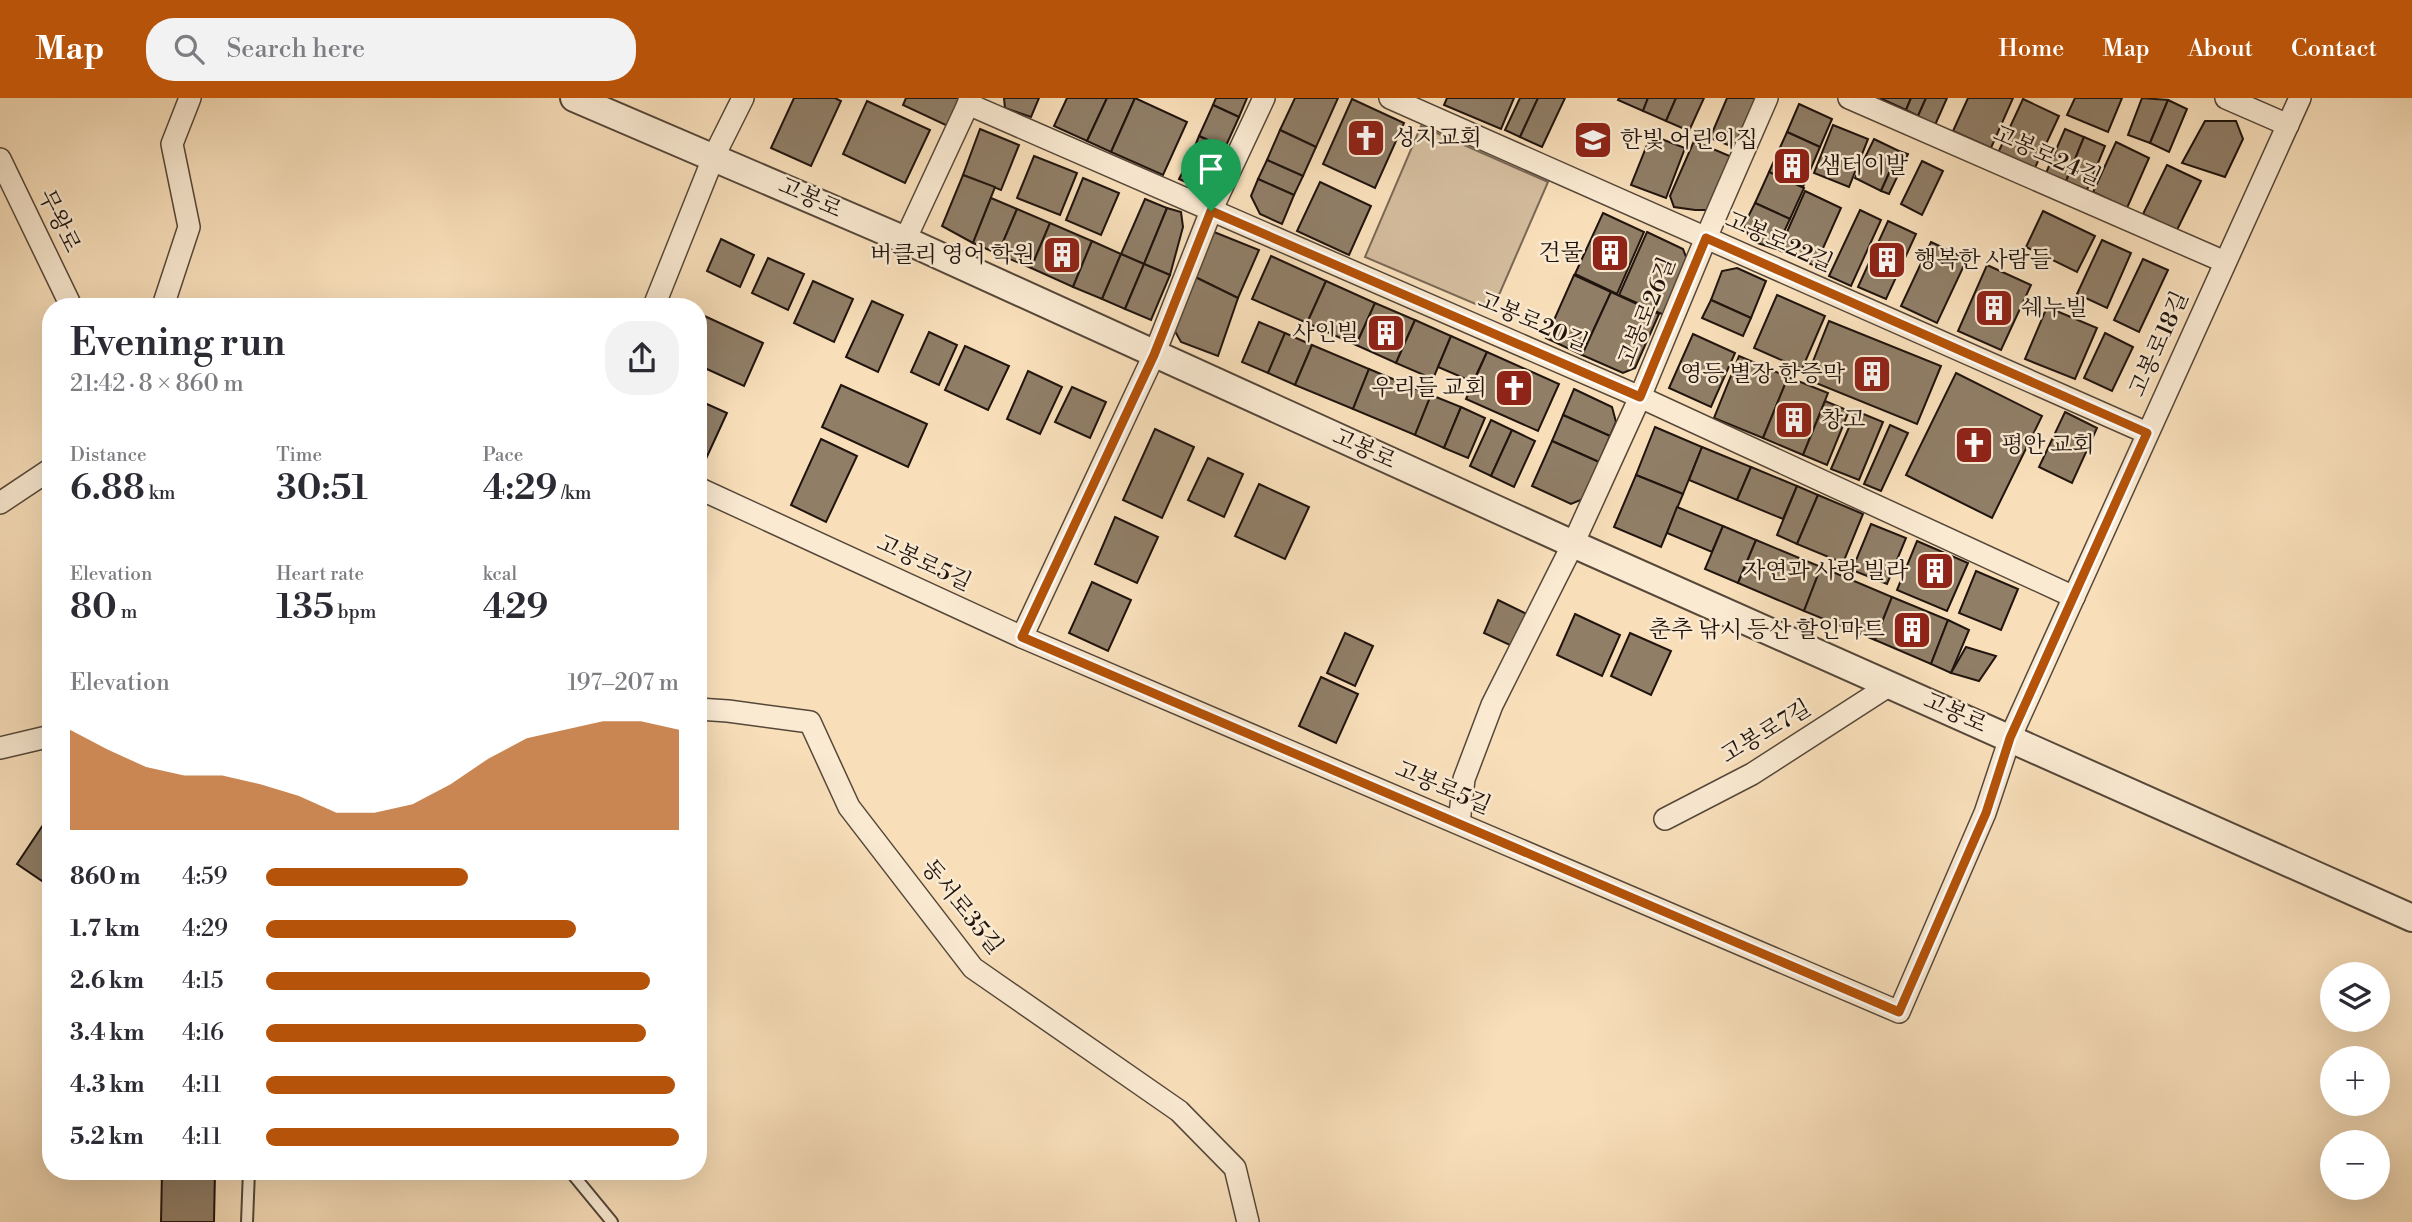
<!DOCTYPE html>
<meta charset="utf-8">
<style>
body{margin:0;font-family:"Libre Bodoni","Noto Serif KR",serif;background:#f2f2f3;color:#2b2b33;height:100vh;display:flex;flex-direction:column;font-size:26px;white-space:nowrap}
*{box-sizing:border-box;margin:0}
p{font-size:23px;color:#7c7c81}
.icon{flex:none;width:38px;height:38px;fill:none;stroke:currentColor;stroke-width:2;stroke-linecap:round;stroke-linejoin:round}
.map{position:relative;flex:1;overflow:hidden}
.sheet{position:absolute;left:42px;top:200px;width:665px;height:882px;display:flex;flex-direction:column;background:#fff;border-radius:28px;box-shadow:0 7px 28px #0002}
.sheet>*{flex:none}
.tools{position:absolute;left:2320px;top:864px;display:grid;gap:14px}
.tools a{display:grid;place-items:center;width:70px;height:70px;border-radius:50%;background:#fff;box-shadow:0 7px 28px #0002;font-size:35px}
.pin{position:absolute;display:grid;place-items:center;width:60px;height:60px;color:#fff;margin:-72px -30px;border-radius:50% 50% 50% 0;rotate:-45deg;box-shadow:0 0 7px #0007}
.pin .icon{rotate:45deg}
.round{display:grid;place-items:center;flex:none;width:74px;height:74px;border-radius:28px;background:#f2f2f3}
.overview{display:flex;align-items:center;justify-content:space-between;height:119px;padding:0 28px}
h1{font-size:38px;font-weight:600;line-height:52px}
.metrics{display:grid;grid-template-columns:repeat(3,1fr);gap:10px;height:119px;padding:7px 28px}
.metrics div{display:grid;align-content:center}
.metrics b{font-size:35px;font-weight:600}
.metrics small{font-size:19px;font-weight:400}
.metrics p{font-size:19px}
.chart{height:196px;padding:14px 28px}
.chart p{display:flex;justify-content:space-between}
.chart svg{width:100%;height:126px;margin-top:7px;fill:#b45309;opacity:.7}
ul{padding:0 28px;list-style:none;font-size:23px}
li{display:grid;grid-template-columns:112px 84px 1fr;align-items:center;height:52px}
li i{height:18px;border-radius:9px;background:#b45309}
header{display:flex;align-items:center;gap:42px;box-sizing:border-box;height:98px;padding:0 35px;background:#b45309;color:#fff}
header strong{font-size:33px}
nav{display:flex;gap:38px;margin-inline-start:auto;font-size:24px}
.search{width:490px;height:63px;background:#f2f2f3;display:flex;align-items:center;gap:18px;box-sizing:border-box;padding:0 24px;border-radius:28px;color:#7c7c81;font-size:26px}
.map>svg:first-child{display:block}
.green{fill:#d3bc9d;stroke:#7a6856;stroke-width:2}
.building{fill:#907e67;stroke:#20140e;stroke-width:2}
.lines{fill:none;stroke-linecap:round;stroke-linejoin:round}
.service-casing{stroke:#564739;stroke-width:14}
.minor-casing{stroke:#564739;stroke-width:24}
.tertiary-casing{stroke:#564739;stroke-width:30}
.service{stroke:#faead2;stroke-width:10}
.minor{stroke:#faead2;stroke-width:21}
.tertiary{stroke:#faead2;stroke-width:26}
.route-casing{stroke:#fff;stroke-width:14}
.route{stroke:#b45309;stroke-width:9}
.labels{text-anchor:middle;dominant-baseline:central;stroke-width:5;stroke-linejoin:round;paint-order:stroke}
.poi-label{font-size:23px;fill:#20140e;stroke:#faead2;text-anchor:start}
.street-label{font-size:23px;fill:#20140e;stroke:#faead2}
</style>
<header>
<strong>Map</strong>
<div class="search"><svg class="icon" aria-label="search" viewBox="0 0 24 24"><circle cx="10" cy="10" r="6"/><path d="M15 15l6 6"/></svg>Search here</div>
<nav><a>Home</a><a>Map</a><a>About</a><a>Contact</a></nav>
</header>
<div class="map">
<svg width="2412" height="1124" viewBox="0 0 2412 1124">
<rect width="100%" height="100%" fill="#f8dfba"/>
<filter id="stains"><feTurbulence type="fractalNoise" baseFrequency=".00286" numOctaves="4"/><feColorMatrix values="0 0 0 0 .2 0 0 0 0 .09 0 0 0 0 .02 0 0 0 .5 -.17"/></filter>
<radialGradient id="worn" r=".72"><stop offset=".6" stop-color="#630" stop-opacity="0"/><stop offset="1" stop-color="#630" stop-opacity=".3"/></radialGradient>
<path class="green" d="M1421 28 1548 84 1492 213 1365 159Z"/>
<g class="building">
<path d="M794 0H835L841 3 811 68 771 50Z"/>
<path d="M906 0H965L952 30 903 7Z"/>
<path d="M1004 0H1039L1031 19 1005 10Z"/>
<path d="M1067 0H1107L1087 43 1054 28Z"/>
<path d="M1107 0H1135L1111 54 1087 43Z"/>
<path d="M1135 0 1187 24 1163 77 1111 54Z"/>
<path d="M1216 0H1247L1239 19 1213 7Z"/>
<path d="M1295 0H1338L1316 49 1280 32Z"/>
<path d="M1447 0H1514L1501 31 1444 7Z"/>
<path d="M1520 0H1538L1520 39 1505 32Z"/>
<path d="M1538 0H1565L1542 49 1520 39Z"/>
<path d="M1619 0H1648L1643 13 1618 2Z"/>
<path d="M1648 0H1676L1666 23 1643 13Z"/>
<path d="M1676 0H1704L1689 33 1666 23Z"/>
<path d="M1727 0H1758L1736 50 1710 40Z"/>
<path d="M1880 0H1911L1906 12Z"/>
<path d="M1911 0H1926L1918 18 1906 12Z"/>
<path d="M1926 0H1947L1935 27 1918 18Z"/>
<path d="M1968 0H2013L1991 50 1953 33Z"/>
<path d="M2075 0H2122L2108 34 2067 17Z"/>
<path d="M2142 0 2168 2 2150 45 2128 37Z"/>
<path d="M1352 1 1404 25 1375 90 1323 66Z"/>
<path d="M2023 1 2059 18 2033 74 1997 57Z"/>
<path d="M2168 2 2187 11 2169 54 2150 45Z"/>
<path d="M867 3 930 32 905 85 843 56Z"/>
<path d="M1799 6 1832 21 1820 49 1787 34Z"/>
<path d="M1213 7 1239 19 1225 50 1199 38Z"/>
<path d="M2205 23H2236L2243 41 2225 79 2182 65Z"/>
<path d="M1833 27 1868 41 1849 89 1814 75Z"/>
<path d="M980 31 1019 47 1001 92 963 77Z"/>
<path d="M2065 31 2084 39 2066 83 2046 75Z"/>
<path d="M1280 32 1316 49 1303 78 1267 62Z"/>
<path d="M1787 34 1820 49 1803 89 1769 74Z"/>
<path d="M1651 37 1685 50 1666 100 1631 87Z"/>
<path d="M1199 38 1225 50 1216 70 1190 60Z"/>
<path d="M2084 39 2105 48 2087 92 2066 83Z"/>
<path d="M1874 41 1899 53 1881 93 1855 80Z"/>
<path d="M1694 43 1732 59 1712 112H1695L1674 109 1670 98Z"/>
<path d="M2116 44 2149 60 2127 110 2093 94Z"/>
<path d="M1899 53 1908 56 1889 96 1881 93Z"/>
<path d="M1034 58 1077 75 1060 117 1017 100Z"/>
<path d="M1190 60 1216 70 1197 89 1179 81Z"/>
<path d="M1267 62 1303 78 1294 97 1258 81Z"/>
<path d="M1922 63 1943 73 1922 117 1901 106Z"/>
<path d="M2167 67 2201 83 2177 132 2143 116Z"/>
<path d="M1769 74 1804 90 1790 121 1755 105Z"/>
<path d="M963 77 995 89 973 145 942 128Z"/>
<path d="M1083 80 1119 95 1101 137 1066 122Z"/>
<path d="M1258 81 1294 97 1282 126 1260 116 1251 98Z"/>
<path d="M1320 84 1371 108 1349 157 1297 133Z"/>
<path d="M1805 93 1841 110 1815 168 1779 152Z"/>
<path d="M991 100 1017 111 998 156 973 145Z"/>
<path d="M1145 101 1167 110 1144 166 1121 156Z"/>
<path d="M1755 105 1790 121 1776 151 1751 143 1744 127Z"/>
<path d="M1167 110 1181 114 1183 129 1170 177 1144 166Z"/>
<path d="M1017 111 1050 125 1031 170 998 156Z"/>
<path d="M1860 112 1881 122 1851 188 1829 178Z"/>
<path d="M2043 113 2095 138 2077 174 2026 149Z"/>
<path d="M1603 115 1644 134 1617 196 1575 176Z"/>
<path d="M1888 123 1916 136 1886 201 1858 189Z"/>
<path d="M1050 125 1092 143 1073 189 1031 170Z"/>
<path d="M1209 132 1259 152 1238 200 1189 176Z"/>
<path d="M1647 134 1683 151 1688 164 1664 217 1619 197Z"/>
<path d="M721 141 754 157 740 189 707 173Z"/>
<path d="M2102 142 2131 155 2107 210 2077 196Z"/>
<path d="M1092 143 1121 156 1102 201 1073 189Z"/>
<path d="M1931 144 1967 161 1937 225 1901 208Z"/>
<path d="M1121 156 1144 166 1125 211 1102 201Z"/>
<path d="M1271 158 1326 183 1307 225 1252 201Z"/>
<path d="M768 160 804 176 788 212 752 195Z"/>
<path d="M2143 161 2168 172 2139 234 2114 222Z"/>
<path d="M1144 166 1170 177 1151 222 1125 211Z"/>
<path d="M1987 167 2031 187 2001 252 1958 233Z"/>
<path d="M1737 170 1766 183 1751 220 1711 202 1722 173Z"/>
<path d="M1189 176 1238 200 1218 258 1181 244 1172 228Z"/>
<path d="M1574 177 1611 194 1582 257 1546 240Z"/>
<path d="M813 183 853 201 834 244 794 225Z"/>
<path d="M1326 183 1375 205 1356 247 1307 225Z"/>
<path d="M1611 194 1659 216 1635 270 1623 275 1582 257Z"/>
<path d="M1777 197 1825 218 1802 271 1754 250Z"/>
<path d="M1711 202 1751 220 1743 238 1702 220Z"/>
<path d="M872 203 903 217 878 274 846 259Z"/>
<path d="M1375 205 1415 222 1396 265 1356 247Z"/>
<path d="M2047 209 2097 230 2075 281 2025 261Z"/>
<path d="M698 215 763 245 744 288 698 267Z"/>
<path d="M1415 222 1451 238 1433 281 1396 265Z"/>
<path d="M1829 223 1941 268 1917 326 1806 281Z"/>
<path d="M1259 224 1285 235 1268 275 1242 264Z"/>
<path d="M929 234 957 247 939 287 911 274Z"/>
<path d="M1285 235 1312 247 1295 287 1268 275Z"/>
<path d="M2105 235 2133 249 2112 293 2084 280Z"/>
<path d="M1693 236 1735 255 1711 309 1669 290Z"/>
<path d="M1451 238 1487 254 1473 284 1438 269Z"/>
<path d="M1312 247 1369 271 1353 311 1295 287Z"/>
<path d="M965 248 1009 268 988 312 945 292Z"/>
<path d="M1487 254 1559 286 1538 333 1466 301Z"/>
<path d="M1739 258 1788 279 1763 340 1714 320Z"/>
<path d="M1369 271 1431 297 1415 337 1353 311Z"/>
<path d="M1028 273 1062 289 1040 336 1007 321Z"/>
<path d="M1956 275 2042 318 1992 420 1906 377Z"/>
<path d="M1788 279 1828 295 1803 357 1763 340Z"/>
<path d="M841 287 927 326 908 369 822 329Z"/>
<path d="M1072 289 1106 304 1090 340 1055 324Z"/>
<path d="M1574 291 1612 309 1616 324 1610 338 1563 317Z"/>
<path d="M1431 297 1461 309 1444 350 1415 337Z"/>
<path d="M698 302 727 315 705 363 698 360Z"/>
<path d="M1825 303 1849 313 1827 367 1803 357Z"/>
<path d="M1461 309 1485 320 1468 360 1444 350Z"/>
<path d="M1856 313 1883 324 1859 382 1831 371Z"/>
<path d="M2065 314 2097 330 2072 385 2039 369Z"/>
<path d="M1563 317 1610 338 1599 364 1552 343Z"/>
<path d="M1491 322 1512 332 1491 378 1470 368Z"/>
<path d="M1890 327 1908 335 1881 393 1864 386Z"/>
<path d="M1655 329 1702 349 1683 396 1636 377Z"/>
<path d="M1155 331 1194 349 1162 420 1123 402Z"/>
<path d="M1512 332 1535 343 1514 389 1491 378Z"/>
<path d="M821 341 857 358 826 424 791 407Z"/>
<path d="M1552 343 1599 364 1583 401 1571 406 1532 388Z"/>
<path d="M1702 349 1751 369 1737 402 1689 382Z"/>
<path d="M1208 360 1243 376 1224 419 1188 402Z"/>
<path d="M1751 369 1797 388 1783 421 1737 402Z"/>
<path d="M1636 377 1683 396 1661 449 1614 429Z"/>
<path d="M1259 386 1309 409 1285 461 1235 438Z"/>
<path d="M1797 388 1818 397 1797 446 1777 437Z"/>
<path d="M1818 397 1863 416 1843 465 1797 446Z"/>
<path d="M1677 409 1723 428 1712 454 1667 435Z"/>
<path d="M1115 419 1158 439 1137 485 1095 466Z"/>
<path d="M1871 426 1906 440 1887 486 1852 472Z"/>
<path d="M1723 428 1756 442 1738 485 1705 471Z"/>
<path d="M1756 442 1821 469 1804 513 1738 485Z"/>
<path d="M1917 443 1968 465 1947 513 1897 492Z"/>
<path d="M1821 469 1892 499 1875 542 1804 513Z"/>
<path d="M1976 473 2018 491 2001 532 1959 515Z"/>
<path d="M1092 484 1131 502 1108 553 1069 535Z"/>
<path d="M1892 499 1948 522 1931 566 1875 542Z"/>
<path d="M1498 502 1527 516 1512 548 1484 535Z"/>
<path d="M1575 516 1620 537 1602 578 1557 557Z"/>
<path d="M1948 522 1969 532 1951 575 1931 566Z"/>
<path d="M1345 535 1373 548 1355 588 1327 575Z"/>
<path d="M1630 535 1671 553 1651 597 1611 578Z"/>
<path d="M1966 549 1996 558 1979 583 1951 575Z"/>
<path d="M1321 579 1358 596 1336 645 1299 628Z"/>
<path d="M51 715V789L17 766Z"/>
<path d="M162 1073H215L214 1124H161Z"/>
</g>
<g class="lines">
<g class="service-casing">
<g id="service">
<path d="M570 1073 612 1124"/>
<path d="M247 1124 249 1073"/>
</g>
</g>
<g class="minor-casing">
<g id="minor">
<path d="M1390 0 2147 335"/>
<path d="M1849 0 2225 164"/>
<path d="M2226 0 2288 27"/>
<path d="M968 6 1640 299 2074 499"/>
<path d="M0 61 71 208"/>
<path d="M905 142 971 0"/>
<path d="M163 208 189 129 172 46 190 0"/>
<path d="M654 208 714 58 743 0"/>
<path d="M698 390 1022 539 1899 914 1985 715 2010 640 2300 0"/>
<path d="M0 405 51 371"/>
<path d="M1022 539 1154 257 1211 113 1264 0"/>
<path d="M698 611 728 613 810 624 849 709 973 870 1179 1013 1235 1070 1248 1124"/>
<path d="M0 650 51 638"/>
<path d="M1665 721 1752 676 1890 587"/>
<path d="M1459 725 1464 681 1492 607 1573 446 1640 299 1706 140 1767 0"/>
</g>
</g>
<g class="tertiary-casing">
<path id="tertiary" d="M574 0 905 142 1573 446 2412 820"/>
</g>
<use href="#service" class="service"/>
<use href="#minor" class="minor"/>
<use href="#tertiary" class="tertiary"/>
</g>
<g class="lines">
<g class="route-casing">
<path id="route" d="M1211 113 1640 299 1706 140 2147 335 2010 640 1986 715 1899 914 1022 539 1154 257Z"/>
</g>
<use href="#route" class="route"/>
</g>
<defs>
<g id="church-square" transform="scale(2.0125)"><rect x="-9" y="-9" width="18" height="18" rx="4" fill="#8f2418" stroke="#faead2"/><path d="M-1.2-6h2.4v3.5h3.3v2.4h-3.3V6h-2.4V-.1h-3.3v-2.4h3.3Z" fill="#fff"/></g>
<g id="school-square" transform="scale(2.0125)"><rect x="-9" y="-9" width="18" height="18" rx="4" fill="#8f2418" stroke="#faead2"/><path d="M0-5L7-2L0 1L-7-2ZM-4 1L0 2.5L4 1V4Q0 6-4 4Z" fill="#fff"/></g>
<g id="building-square" transform="scale(2.0125)"><rect x="-9" y="-9" width="18" height="18" rx="4" fill="#8f2418" stroke="#faead2"/><path d="M-4-6H4V6H1V3H-1V6H-4ZM-2.5-4.3h1.7v1.8h-1.7ZM.8-4.3h1.7v1.8H.8ZM-2.5-1h1.7V.8h-1.7ZM.8-1h1.7V.8H.8Z" fill="#fff"/></g>
</defs>
<g fill-rule="evenodd">
<use href="#church-square" x="1366" y="40"/>
<use href="#school-square" x="1593" y="42"/>
<use href="#building-square" x="1792" y="68"/>
<use href="#building-square" x="1610" y="155"/>
<use href="#building-square" x="1062" y="157"/>
<use href="#building-square" x="1887" y="162"/>
<use href="#building-square" x="1994" y="210"/>
<use href="#building-square" x="1386" y="235"/>
<use href="#building-square" x="1872" y="276"/>
<use href="#church-square" x="1514" y="290"/>
<use href="#building-square" x="1794" y="322"/>
<use href="#church-square" x="1974" y="347"/>
<use href="#building-square" x="1935" y="473"/>
<use href="#building-square" x="1912" y="532"/>
</g>
<g class="labels">
<g class="poi-label">
<text x="1393" y="40">성지교회</text>
<text x="1620" y="42">한빛 어린이집</text>
<text x="1819" y="68">샘터이발</text>
<text x="1583" y="155" text-anchor="end">건물</text>
<text x="1035" y="157" text-anchor="end">버클리 영어 학원</text>
<text x="1914" y="162">행복한 사람들</text>
<text x="2021" y="210">쉐누빌</text>
<text x="1359" y="235" text-anchor="end">사인빌</text>
<text x="1845" y="276" text-anchor="end">영등 별장 한증막</text>
<text x="1487" y="290" text-anchor="end">우리들 교회</text>
<text x="1821" y="322">창고</text>
<text x="2001" y="347">평안 교회</text>
<text x="1908" y="473" text-anchor="end">자연과 사랑 빌라</text>
<text x="1885" y="532" text-anchor="end">춘추 낚시 등산 할인마트</text>
</g>
<g class="street-label">
<text transform="translate(2047 58) rotate(24)">고봉로24길</text>
<text transform="translate(810 100) rotate(24)">고봉로</text>
<text transform="translate(59 123) rotate(64)">무왕로</text>
<text transform="translate(1779 144) rotate(24)">고봉로22길</text>
<text transform="translate(1647 214) rotate(-68)">고봉로26길</text>
<text transform="translate(1533 224) rotate(23)">고봉로20길</text>
<text transform="translate(2159 246) rotate(-66)">고봉로18길</text>
<text transform="translate(1364 351) rotate(24)">고봉로</text>
<text transform="translate(924 465) rotate(25)">고봉로5길</text>
<text transform="translate(1955 615) rotate(24)">고봉로</text>
<text transform="translate(1766 634) rotate(-31)">고봉로7길</text>
<text transform="translate(1443 690) rotate(23)">고봉로5길</text>
<text transform="translate(962 809) rotate(51)">동서로35길</text>
</g>
</g>
<rect width="100%" height="100%" filter="url(#stains)"/>
<rect width="100%" height="100%" fill="url(#worn)"/>
</svg>
<div class="tools">
<a><svg class="icon" aria-label="layers" viewBox="0 0 24 24"><path d="M12 4l9 5-9 5-9-5zM3 14l9 5 9-5"/></svg></a>
<a>+</a>
<a>−</a>
</div>
<div class="pin" style="left:1211px;top:113px;background:#1e9e55"><svg class="icon" aria-label="arrive" viewBox="0 0 24 24"><path d="M6 21V4h12l-3 4 3 4H6"/></svg></div>
<section class="sheet">
<div class="overview"><div><h1>Evening run</h1><p>21:42 · 8 × 860 m</p></div><a class="round"><svg class="icon" aria-label="share" viewBox="0 0 24 24"><path d="M12 15V3M7 8l5-5 5 5M5 13v7h14v-7"/></svg></a></div>
<div class="metrics">
<div><p>Distance</p><b>6.88<small> km</small></b></div>
<div><p>Time</p><b>30:51</b></div>
<div><p>Pace</p><b>4:29<small> /km</small></b></div>
</div>
<div class="metrics">
<div><p>Elevation</p><b>80<small> m</small></b></div>
<div><p>Heart rate</p><b>135<small> bpm</small></b></div>
<div><p>kcal</p><b>429</b></div>
</div>
<div class="chart"><p><span>Elevation</span>197–207 m</p>
<svg viewBox="0 0 160 44" preserveAspectRatio="none"><path d="M0 44V9L10 16L20 22L30 25L40 25L50 28L60 32L70 38L80 38L90 35L100 28L110 19L120 12L130 9L140 6L150 6L160 9V44z"/></svg>
</div>
<ul>
<li><b>860 m</b>4:59<i style="width:49%"></i></li>
<li><b>1.7 km</b>4:29<i style="width:75%"></i></li>
<li><b>2.6 km</b>4:15<i style="width:93%"></i></li>
<li><b>3.4 km</b>4:16<i style="width:92%"></i></li>
<li><b>4.3 km</b>4:11<i style="width:99%"></i></li>
<li><b>5.2 km</b>4:11<i style="width:100%"></i></li>
</ul>
</section>
</div>
